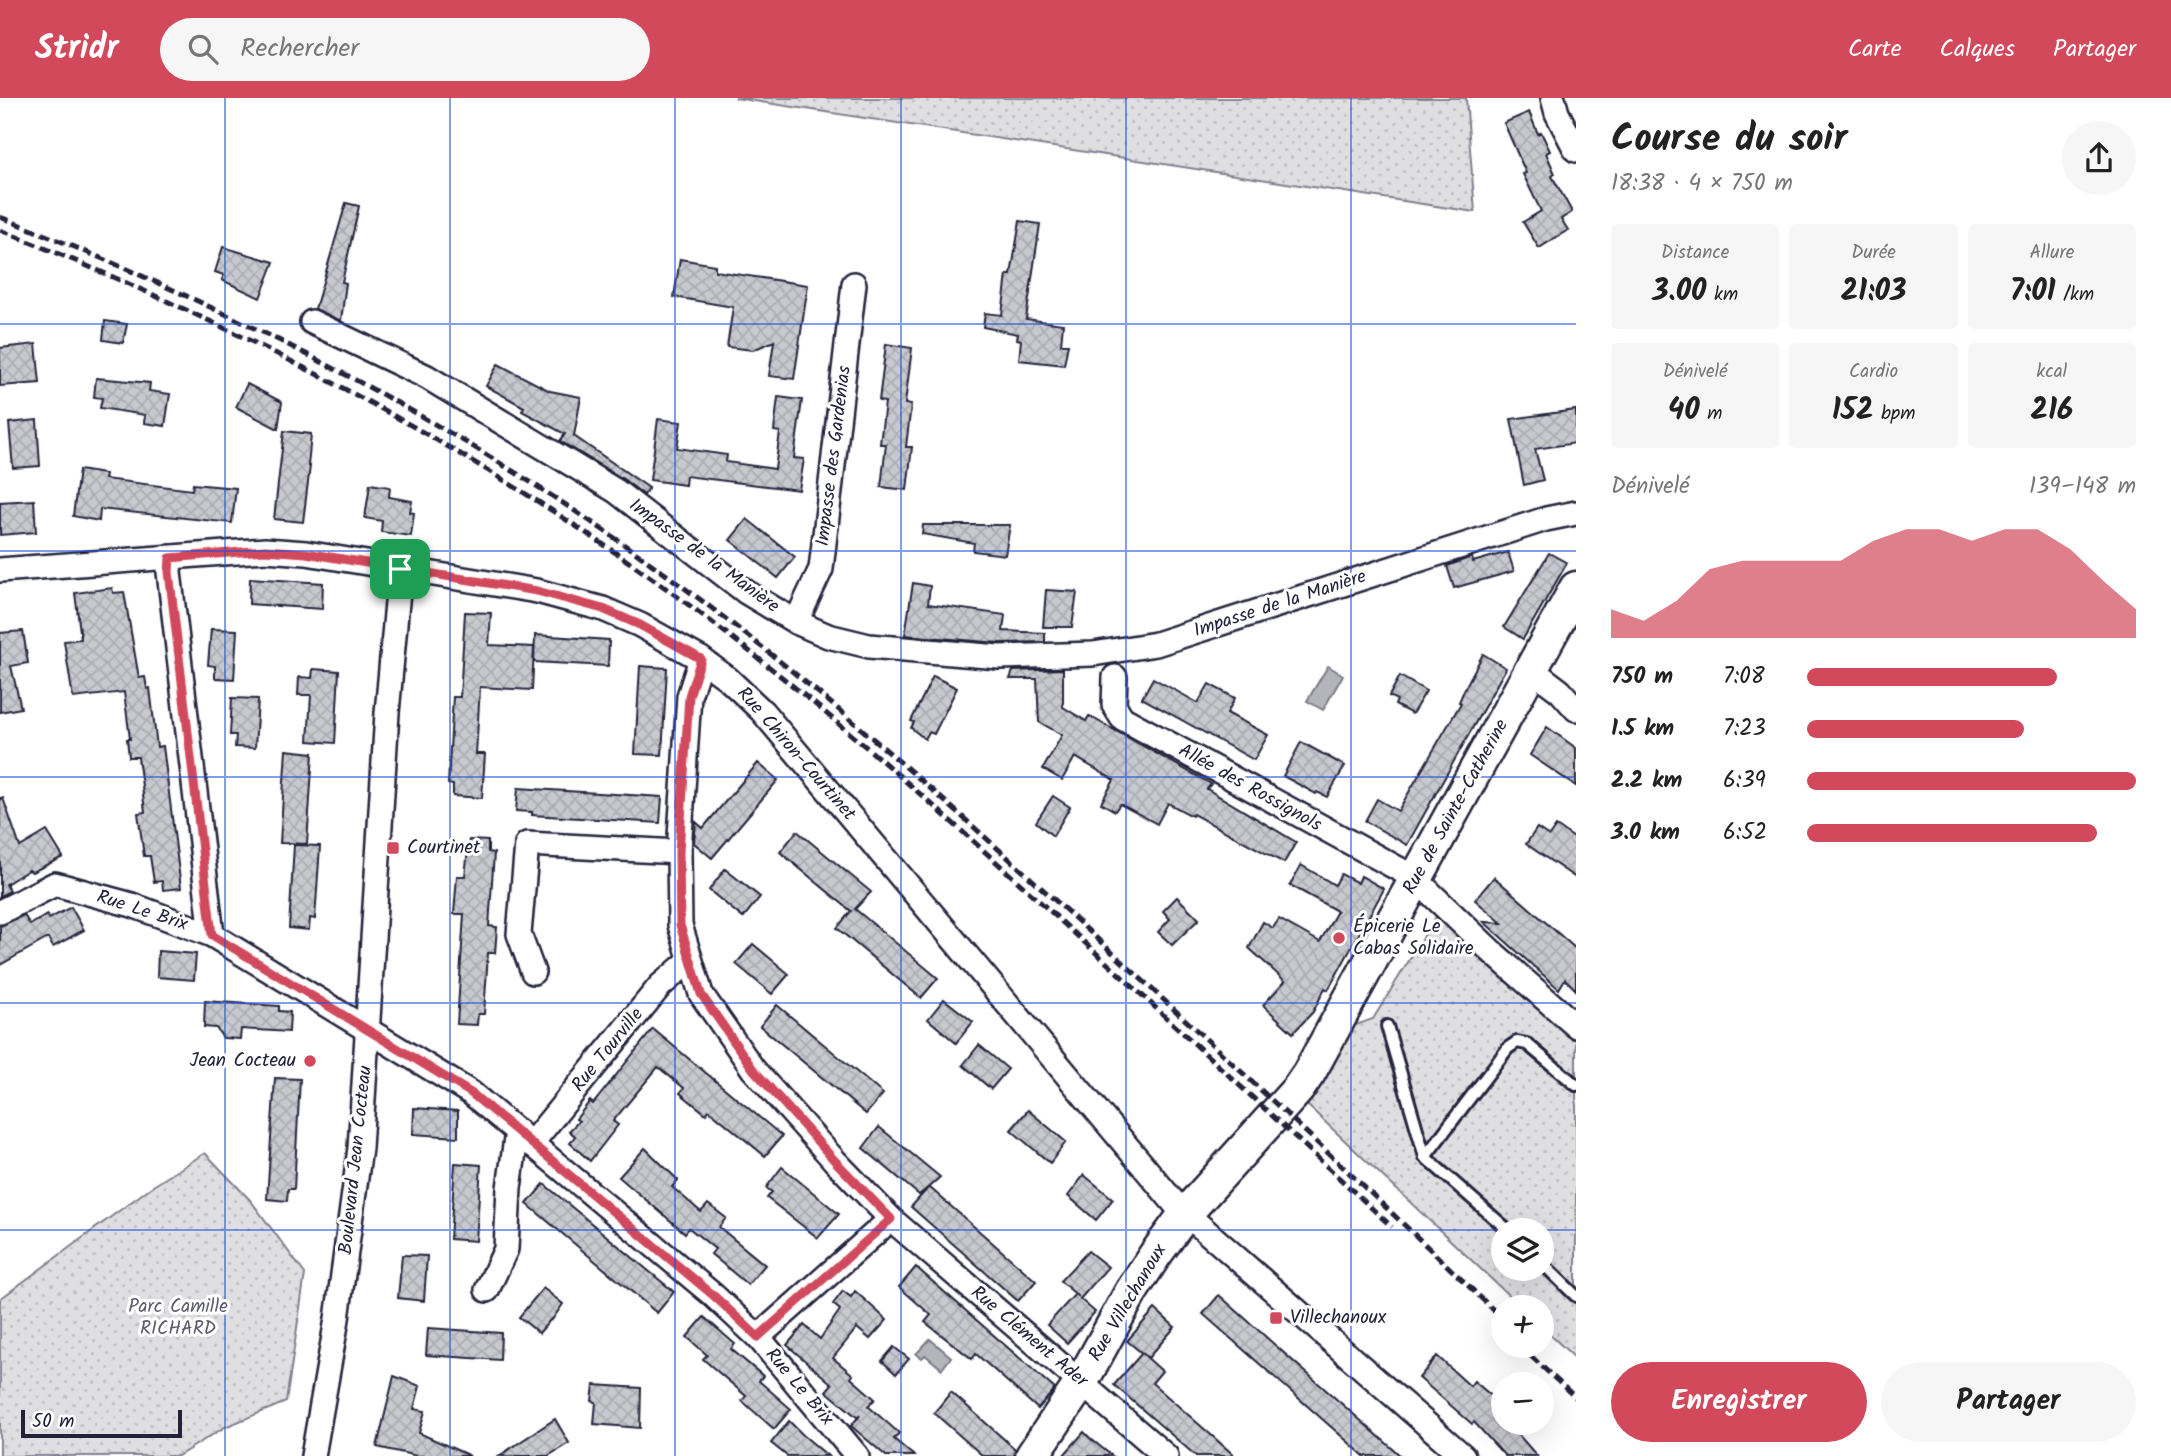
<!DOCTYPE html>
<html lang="fr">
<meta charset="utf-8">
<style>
body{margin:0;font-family:Kalam,sans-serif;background:#f6f6f6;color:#222;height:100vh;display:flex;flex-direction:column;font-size:26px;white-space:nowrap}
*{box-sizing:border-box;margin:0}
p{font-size:23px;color:#767676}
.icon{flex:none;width:38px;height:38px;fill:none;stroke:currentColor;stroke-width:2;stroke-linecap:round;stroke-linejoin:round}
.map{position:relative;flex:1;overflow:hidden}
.side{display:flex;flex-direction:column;background:#fff;width:595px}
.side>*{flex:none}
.buttons{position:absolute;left:1491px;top:1120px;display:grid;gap:14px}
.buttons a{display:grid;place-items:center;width:63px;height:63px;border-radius:50%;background:#fff;box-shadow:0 7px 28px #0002;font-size:35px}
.scale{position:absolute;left:21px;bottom:18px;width:161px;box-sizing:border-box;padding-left:7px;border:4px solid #22223b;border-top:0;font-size:19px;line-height:24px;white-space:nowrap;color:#22223b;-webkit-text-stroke:5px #fff;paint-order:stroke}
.pin{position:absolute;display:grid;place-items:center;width:60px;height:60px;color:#fff;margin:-30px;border-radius:14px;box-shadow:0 4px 10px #0006}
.round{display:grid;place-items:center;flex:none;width:74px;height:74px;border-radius:37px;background:#f6f6f6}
.headline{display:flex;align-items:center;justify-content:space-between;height:119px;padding:0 35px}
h1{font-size:38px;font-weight:600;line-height:52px}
.metrics{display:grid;grid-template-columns:repeat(3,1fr);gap:10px;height:119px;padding:7px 35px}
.metrics div{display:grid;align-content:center;border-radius:7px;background:#f6f6f6;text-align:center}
.metrics b{font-size:30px;font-weight:600}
.metrics small{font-size:19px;font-weight:400}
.metrics p{font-size:19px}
.chart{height:196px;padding:14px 35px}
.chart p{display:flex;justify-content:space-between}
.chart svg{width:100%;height:126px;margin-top:7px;fill:#d1495b;opacity:.7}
.primary-button{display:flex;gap:14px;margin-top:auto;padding:14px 35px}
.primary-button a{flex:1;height:80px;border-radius:42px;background:#d1495b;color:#fff;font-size:28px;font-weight:600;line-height:80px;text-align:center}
.primary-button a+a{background:#f6f6f6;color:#222}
ul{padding:0 35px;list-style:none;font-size:23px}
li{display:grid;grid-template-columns:112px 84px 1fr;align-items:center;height:52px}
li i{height:18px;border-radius:9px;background:#d1495b}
header{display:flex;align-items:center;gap:42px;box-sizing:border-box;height:98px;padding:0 35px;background:#d1495b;color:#fff}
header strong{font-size:33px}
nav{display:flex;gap:38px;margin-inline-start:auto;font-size:24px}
.search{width:490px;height:63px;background:#f6f6f6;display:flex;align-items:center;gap:18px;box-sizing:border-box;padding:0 24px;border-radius:38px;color:#767676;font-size:26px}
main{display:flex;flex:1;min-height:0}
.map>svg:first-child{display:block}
.green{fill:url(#green-dots);stroke:#80808e;stroke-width:2;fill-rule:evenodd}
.water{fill:#b4b4bc;stroke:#7a7a88;stroke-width:2}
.building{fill:url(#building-cross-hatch);stroke:#22223b;stroke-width:2}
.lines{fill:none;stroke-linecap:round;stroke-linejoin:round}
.lane-casing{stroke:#22223b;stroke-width:16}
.street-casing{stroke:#22223b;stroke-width:28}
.secondary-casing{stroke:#22223b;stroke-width:37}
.lane{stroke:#fff;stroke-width:10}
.street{stroke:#fff;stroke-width:23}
.secondary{stroke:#fff;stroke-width:32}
.rail{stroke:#22223b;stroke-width:5;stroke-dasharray:10 5;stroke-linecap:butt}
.route-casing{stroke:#fff;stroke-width:14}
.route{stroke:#d1495b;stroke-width:9}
.grid{fill:none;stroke:#1d4ed8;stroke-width:2;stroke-opacity:0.55}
.poi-dot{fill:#d1495b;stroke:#fff;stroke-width:2.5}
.labels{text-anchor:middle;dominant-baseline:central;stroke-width:6;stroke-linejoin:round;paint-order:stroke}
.street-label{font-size:19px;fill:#22223b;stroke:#fff}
.poi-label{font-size:19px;fill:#22223b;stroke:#fff;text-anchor:start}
.park-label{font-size:19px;fill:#5b5b6d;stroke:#fff}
</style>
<header>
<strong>Stridr</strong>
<div class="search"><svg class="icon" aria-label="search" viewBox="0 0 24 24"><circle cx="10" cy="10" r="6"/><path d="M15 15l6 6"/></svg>Rechercher</div>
<nav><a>Carte</a><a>Calques</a><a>Partager</a></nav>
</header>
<main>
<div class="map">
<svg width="1576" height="1358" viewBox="0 0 1576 1358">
<defs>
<pattern id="green-dots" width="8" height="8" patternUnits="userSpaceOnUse" patternTransform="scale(1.75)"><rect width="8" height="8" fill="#dfdfe2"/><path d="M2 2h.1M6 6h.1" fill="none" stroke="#bfbfc3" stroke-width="1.8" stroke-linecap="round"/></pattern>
<pattern id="building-cross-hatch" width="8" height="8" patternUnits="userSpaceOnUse" patternTransform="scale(1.75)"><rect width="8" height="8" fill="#c8c8cf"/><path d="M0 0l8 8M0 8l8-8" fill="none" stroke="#acacb3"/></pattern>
</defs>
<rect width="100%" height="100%" fill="#fff"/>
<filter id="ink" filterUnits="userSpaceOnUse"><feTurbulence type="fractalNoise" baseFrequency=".0143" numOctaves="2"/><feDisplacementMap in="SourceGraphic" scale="14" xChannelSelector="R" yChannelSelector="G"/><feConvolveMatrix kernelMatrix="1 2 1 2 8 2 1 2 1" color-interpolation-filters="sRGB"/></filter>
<g filter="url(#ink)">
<g class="green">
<path d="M735 0H1466L1475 114Z"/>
<path d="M1437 817 1576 942V1261L1542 1229V1209H1521L1303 1003 1350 929 1373 921ZM1503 1132H1542V1171H1503Z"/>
<path d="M205 1055 251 1103 305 1176 286 1304 225 1329 178 1358H0V1201L150 1090Z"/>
</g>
<g class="water">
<path d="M1328 568 1343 577 1323 612 1307 603Z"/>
<path d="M930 1241 951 1259 942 1271 925 1257 922 1260 916 1256Z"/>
</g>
<g class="building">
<path d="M1529 14 1538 36 1541 34 1550 53 1546 55 1555 76 1552 78 1572 114 1561 121 1568 132 1539 150 1523 124 1541 113 1523 76 1526 75 1504 25Z"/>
<path d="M346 105 359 108 342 184 346 185 341 223 315 211Z"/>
<path d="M1020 123 1040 126 1026 221 1063 226 1061 246H1068L1064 267 1019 262 1021 242 1017 241 1018 236 983 229 985 215 1002 217 1007 177H1011Z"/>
<path d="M223 149 274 164 260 200 222 182 224 177 215 174Z"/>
<path d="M680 161 715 167V173L808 187 794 281 769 278 774 243 753 252 727 249 733 209 674 199Z"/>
<path d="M105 223 127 226 123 245 103 242Z"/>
<path d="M36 246 40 285 0 288V250Z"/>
<path d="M886 246 912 250 905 306 911 307 906 349H912L907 392 881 389 886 346H880L885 304 879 303Z"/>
<path d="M498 266 550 293 581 299 574 338 649 390 644 397 623 381 560 343 565 336 522 313 524 309 486 288Z"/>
<path d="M96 280 150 285 149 293 170 296 165 328 144 325 145 317 100 310 102 300 94 299Z"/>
<path d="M247 286 282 304 278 331 236 309Z"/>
<path d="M778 299 802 302 794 360 804 361 799 392 686 378 685 387 650 382 658 321 681 324 677 350 727 357 726 364 775 371 780 334 774 333Z"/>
<path d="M1576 312V345L1535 351 1543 382 1524 387 1511 321Z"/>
<path d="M37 322 40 368 13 370 9 325Z"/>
<path d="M284 333 311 336 308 368H310L303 424 274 421Z"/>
<path d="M79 372 105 376 104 381 192 392 193 386 236 390 232 425 100 411 99 423 73 418Z"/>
<path d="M370 386 390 389 389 399 412 403 410 414 414 415 411 438 381 434 382 423 365 420Z"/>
<path d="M34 402 36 434 0 437V404Z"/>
<path d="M747 421 795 459 778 480 730 442Z"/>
<path d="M923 427H1010L1005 457 973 453 974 445 922 436Z"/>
<path d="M1508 454 1514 473 1454 490 1447 468 1472 459 1473 464Z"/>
<path d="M1549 455 1567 465 1523 541 1504 529Z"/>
<path d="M250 480 323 485 322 511 249 506Z"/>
<path d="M913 485 930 488 928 506 1005 517 1003 533 1045 535V544L999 545 905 537Z"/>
<path d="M112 490 113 495 124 494 139 580 145 579 147 591 150 590 157 649 163 648 181 790 163 792 162 783 154 784 150 758H144L138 715 145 714 142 688 138 659H129L127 641H130L124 594 73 600 64 543 81 541 75 495Z"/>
<path d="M1046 492 1077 494 1072 529H1043Z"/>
<path d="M465 514 491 515 489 547 534 549 532 592 480 589 476 656H485L482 700 453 698V687L448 686 453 599H460Z"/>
<path d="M211 531 237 532 234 581 215 580V568L208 567Z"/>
<path d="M23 533 28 565 11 568 21 610 0 614V535Z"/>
<path d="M535 537 609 542 608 568 534 564Z"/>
<path d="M1483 556 1506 570 1407 747 1365 723 1377 701 1398 713 1461 605 1459 604 1465 590Z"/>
<path d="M640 568 667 570 662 657 635 656Z"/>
<path d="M313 571 339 573 335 645 308 643 311 597H298L299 579 312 580Z"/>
<path d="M1063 571V609L1086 623 1089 618 1211 686 1207 691 1296 744 1284 765 1193 716 1192 718 1168 705 1157 726 1120 706 1115 713 1101 705 1114 682 1075 659 1062 682 1043 671 1062 637 1039 624 1037 581H1010L1013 573Z"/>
<path d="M933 578 957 590 934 636 929 634 925 641 911 630 914 624 911 623Z"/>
<path d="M1400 578 1426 593 1412 616 1395 607 1397 602 1389 598Z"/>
<path d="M1153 580 1198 605 1209 586 1235 600 1227 615 1268 637 1254 662 1142 600Z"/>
<path d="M232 600 258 601 255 650 235 649 236 637H230Z"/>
<path d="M1547 629 1576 650V688L1530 657Z"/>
<path d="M1301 644 1345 668 1327 699 1317 694 1316 696 1283 678Z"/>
<path d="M286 652 313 655 307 746 280 745Z"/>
<path d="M758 665 778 682 712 760 694 745 696 724 703 730Z"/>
<path d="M518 690 662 699 660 725 532 717V714L516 713Z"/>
<path d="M1053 698 1070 709 1053 738 1036 724Z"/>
<path d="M0 700H3L20 749 47 733 63 759 32 774 29 772 6 786 10 793 0 798Z"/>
<path d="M1556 728 1576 741V780L1526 746 1537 730 1549 738Z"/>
<path d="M797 733 871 794 855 811 938 880 921 900 837 830 851 813 780 754Z"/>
<path d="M469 742 488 743V754L494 755 489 828 497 829 495 855H488L484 916H478L477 927 457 926 464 816H454L457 778H465Z"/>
<path d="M294 747 320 748 315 821 310 820 309 832 289 830Z"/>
<path d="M1301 767 1335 787 1341 776 1358 785 1361 778 1384 791 1328 892 1325 890 1313 914 1293 935 1263 907 1285 883 1249 850 1263 824 1273 830 1279 821 1320 844 1337 813 1290 787Z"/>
<path d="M725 771 760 799 743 820 709 792Z"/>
<path d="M1494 779 1576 851V892L1565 881 1559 891 1484 824 1502 825 1475 802Z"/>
<path d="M1177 799 1199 821 1172 847 1158 834 1170 821 1163 813Z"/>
<path d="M71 809 84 832 53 849 48 840 0 867V828L24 817 30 827 47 817 49 821Z"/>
<path d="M753 846 789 876 772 896 736 866Z"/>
<path d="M158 853 196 856 194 882 157 879Z"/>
<path d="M944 901 973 924 956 945 928 921Z"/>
<path d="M205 903 279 908V913L290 914 289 934 241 931 240 941 223 940 216 930 204 929Z"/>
<path d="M777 907 883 996 866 1016 760 928Z"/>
<path d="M653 931 782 1038 765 1058 709 1012 706 1016 680 995 684 990 658 969 613 1023 618 1027 590 1063 570 1045 575 1038 569 1033 579 1023 576 1021 590 1003 593 1006Z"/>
<path d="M979 947 1008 971 991 991 963 967Z"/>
<path d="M275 980 300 981 294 1091H288L287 1103 267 1101Z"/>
<path d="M414 1010 458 1013V1039L413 1036Z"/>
<path d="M1028 1012 1066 1044 1050 1065 1011 1032Z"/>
<path d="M879 1029 940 1079 929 1089 1036 1183 1018 1203 911 1109 929 1089 919 1097 863 1050Z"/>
<path d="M645 1050 678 1082 672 1089 701 1114 708 1106 726 1120 719 1129 765 1167 748 1187 711 1156 715 1151 689 1130 685 1135 619 1079Z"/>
<path d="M455 1065 481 1067 476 1143 450 1141Z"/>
<path d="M782 1069 839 1116 818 1140 767 1100 772 1094 766 1090Z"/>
<path d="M1084 1077 1113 1101 1096 1122 1068 1098Z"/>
<path d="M544 1086 674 1194 657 1215 527 1106Z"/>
<path d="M1088 1153 1108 1169 1080 1201 1095 1214 1067 1245 1047 1227 1075 1196 1079 1199 1060 1183Z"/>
<path d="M402 1157 427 1158 424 1203 398 1200Z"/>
<path d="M916 1169 1055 1291 1038 1311 976 1256 972 1261 925 1224 931 1217 899 1189Z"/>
<path d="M543 1190 563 1206 552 1222 551 1221 539 1235 519 1219Z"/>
<path d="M843 1193 851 1199 855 1193 887 1222 870 1241 857 1230 833 1260 853 1277 851 1280 875 1301 868 1308 899 1335 894 1341 914 1358H886L851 1328 860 1317 858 1320 826 1293 832 1286 787 1247 804 1227 820 1241 840 1212 833 1206Z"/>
<path d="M1219 1197 1276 1248 1401 1358H1364L1338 1335 1203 1216Z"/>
<path d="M1155 1211 1175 1229 1148 1260 1127 1243Z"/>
<path d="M704 1219 735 1246 731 1251 763 1278 759 1283 791 1311 774 1331 742 1303 746 1298 703 1261 707 1257 687 1239Z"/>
<path d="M428 1230 501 1235 500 1262 426 1257Z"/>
<path d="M894 1249 909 1261 896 1276 882 1263Z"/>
<path d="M1142 1255 1162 1273 1152 1285 1235 1358H1196L1114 1287Z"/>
<path d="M1437 1258 1470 1288 1474 1283 1503 1308V1325H1508L1537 1358H1505L1474 1324 1472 1326 1419 1280Z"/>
<path d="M394 1278 420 1288 414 1311 425 1313 419 1335 470 1358H417L377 1349Z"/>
<path d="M594 1287 641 1290 640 1330 594 1326 596 1304 592 1303Z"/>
<path d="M951 1294 1015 1351 1014 1358H983L934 1315Z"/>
<path d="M555 1321 569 1345 548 1358H499Z"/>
<path d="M789 1323 803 1337 828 1358H787L771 1345Z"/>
<path d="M1084 1334 1091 1341 1112 1358H1063Z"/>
</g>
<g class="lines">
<g class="lane-casing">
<g id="lane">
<path d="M1387 928 1425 1059"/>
<path d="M1508 1132 1425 1059 1508 950 1517 944 1527 946 1576 987"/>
<path d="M1542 1165 1576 1198"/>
</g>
</g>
<g class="street-casing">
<g id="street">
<path d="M1553 0 1557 15 1576 52"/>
<path d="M312 224 427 279 616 393 746 494 796 524 828 538 869 548 999 559 1093 556 1156 546 1546 421 1576 415"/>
<path d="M170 460 169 474 212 837"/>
<path d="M0 472 265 452 306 455 537 493 603 511 640 527 701 561 727 580 762 613 1176 1107 1463 1358"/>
<path d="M796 524 821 471 854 186"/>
<path d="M701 561 689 598 679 754 680 827 701 896 753 971 835 1063 891 1121 1166 1358"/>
<path d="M1531 571 1560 593 1576 611"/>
<path d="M1115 579 1114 607 1122 620 1406 775 1423 788 1491 853 1576 928"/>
<path d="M0 814 55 786 132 807 212 837 471 995 713 1197 758 1239 857 1358"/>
<path d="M533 874 519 836 527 746 679 754"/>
<path d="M531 1046 660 888 689 863"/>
<path d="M487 1192 506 1151 509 1090 517 1033"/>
<path d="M758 1239 891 1121"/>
<path d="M313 1358 337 1221 360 1050 387 615 400 471"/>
</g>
</g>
<g class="secondary-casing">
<path id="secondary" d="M1032 1358 1081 1285 1131 1194 1155 1157 1186 1115 1298 991 1309 975 1576 490"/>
</g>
<use href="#lane" class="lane"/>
<use href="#street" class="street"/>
<use href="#secondary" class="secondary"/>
<g class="rail">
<path d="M0 119C234 210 461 327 664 475 807 578 938 696 1069 815 1215 948 1360 1084 1503 1221"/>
<path d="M0 132C229 223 448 336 649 478 795 582 929 702 1061 823 1172 924 1282 1027 1392 1129"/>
<path d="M1520 1248 1576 1300"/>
</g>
</g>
</g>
<g class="lines" filter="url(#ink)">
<g class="route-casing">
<path id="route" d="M265 452 306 455 537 493 603 511 640 527 701 561 689 598 679 754 680 827 701 896 753 971 835 1063 891 1121 758 1239 713 1197 471 995 212 837 169 474 170 460Z"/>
</g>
<use href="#route" class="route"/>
</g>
<path class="grid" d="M225 0V1358M450 0V1358M675 0V1358M901 0V1358M1126 0V1358M1351 0V1358M0 226H1576M0 453H1576M0 679H1576M0 905H1576M0 1132H1576"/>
<g class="poi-dot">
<rect x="386" y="743" width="14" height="14" rx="3.5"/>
<circle cx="1339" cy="840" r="7"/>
<circle cx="310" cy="963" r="7"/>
<rect x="1269" y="1213" width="14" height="14" rx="3.5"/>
</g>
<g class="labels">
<g class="street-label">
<text transform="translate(834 358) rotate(-83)">Impasse des Gardenias</text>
<text transform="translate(704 458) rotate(36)">Impasse de la Manière</text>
<text transform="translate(1280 506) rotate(-18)">Impasse de la Manière</text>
<text transform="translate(796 656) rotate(49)">Rue Chiron-Courtinet</text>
<text transform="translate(1250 690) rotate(29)">Allée des Rossignols</text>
<text transform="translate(1456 709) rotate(-61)">Rue de Sainte-Catherine</text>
<text transform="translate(142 813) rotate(18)">Rue Le Brix</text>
<text transform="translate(608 952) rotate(-51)">Rue Tourville</text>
<text transform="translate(356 1062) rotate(-84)">Boulevard Jean Cocteau</text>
<text transform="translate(1128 1205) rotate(-59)">Rue Villechanoux</text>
<text transform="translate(1029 1239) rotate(40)">Rue Clément Ader</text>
<text transform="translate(799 1289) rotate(50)">Rue Le Brix</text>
</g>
<g class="poi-label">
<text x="407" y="750">Courtinet</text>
<text x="1353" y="829">Épicerie Le<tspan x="1353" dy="22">Cabas Solidaire</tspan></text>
<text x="296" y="963" text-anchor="end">Jean Cocteau</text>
<text x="1290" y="1220">Villechanoux</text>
</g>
<g class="park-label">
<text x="178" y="1209">Parc Camille<tspan x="178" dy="22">RICHARD</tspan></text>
</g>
</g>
</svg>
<div class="buttons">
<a><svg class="icon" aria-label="layers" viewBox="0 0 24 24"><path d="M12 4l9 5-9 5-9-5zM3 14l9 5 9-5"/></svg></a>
<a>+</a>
<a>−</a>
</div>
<div class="scale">50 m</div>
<div class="pin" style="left:400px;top:471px;background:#1e9e55"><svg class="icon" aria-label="arrive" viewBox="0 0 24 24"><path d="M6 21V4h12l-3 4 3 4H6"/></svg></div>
</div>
<section class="side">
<div class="headline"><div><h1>Course du soir</h1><p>18:38 · 4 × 750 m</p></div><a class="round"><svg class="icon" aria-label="share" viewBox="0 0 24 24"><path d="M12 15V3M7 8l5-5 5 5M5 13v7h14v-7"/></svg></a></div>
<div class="metrics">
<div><p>Distance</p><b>3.00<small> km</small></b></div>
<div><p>Durée</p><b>21:03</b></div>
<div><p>Allure</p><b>7:01<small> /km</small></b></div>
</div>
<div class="metrics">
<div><p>Dénivelé</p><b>40<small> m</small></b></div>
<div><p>Cardio</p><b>152<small> bpm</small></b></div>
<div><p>kcal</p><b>216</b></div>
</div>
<div class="chart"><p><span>Dénivelé</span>139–148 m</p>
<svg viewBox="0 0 160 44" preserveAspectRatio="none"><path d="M0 44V34L10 38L20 31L30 20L40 17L50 17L60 17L70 17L80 10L90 6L100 6L110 10L120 6L130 6L140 13L150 24L160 34V44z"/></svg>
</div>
<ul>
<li><b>750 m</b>7:08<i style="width:76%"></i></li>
<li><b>1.5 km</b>7:23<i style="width:66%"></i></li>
<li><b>2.2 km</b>6:39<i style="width:100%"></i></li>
<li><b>3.0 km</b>6:52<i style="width:88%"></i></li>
</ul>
<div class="primary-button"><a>Enregistrer</a><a>Partager</a></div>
</section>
</main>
